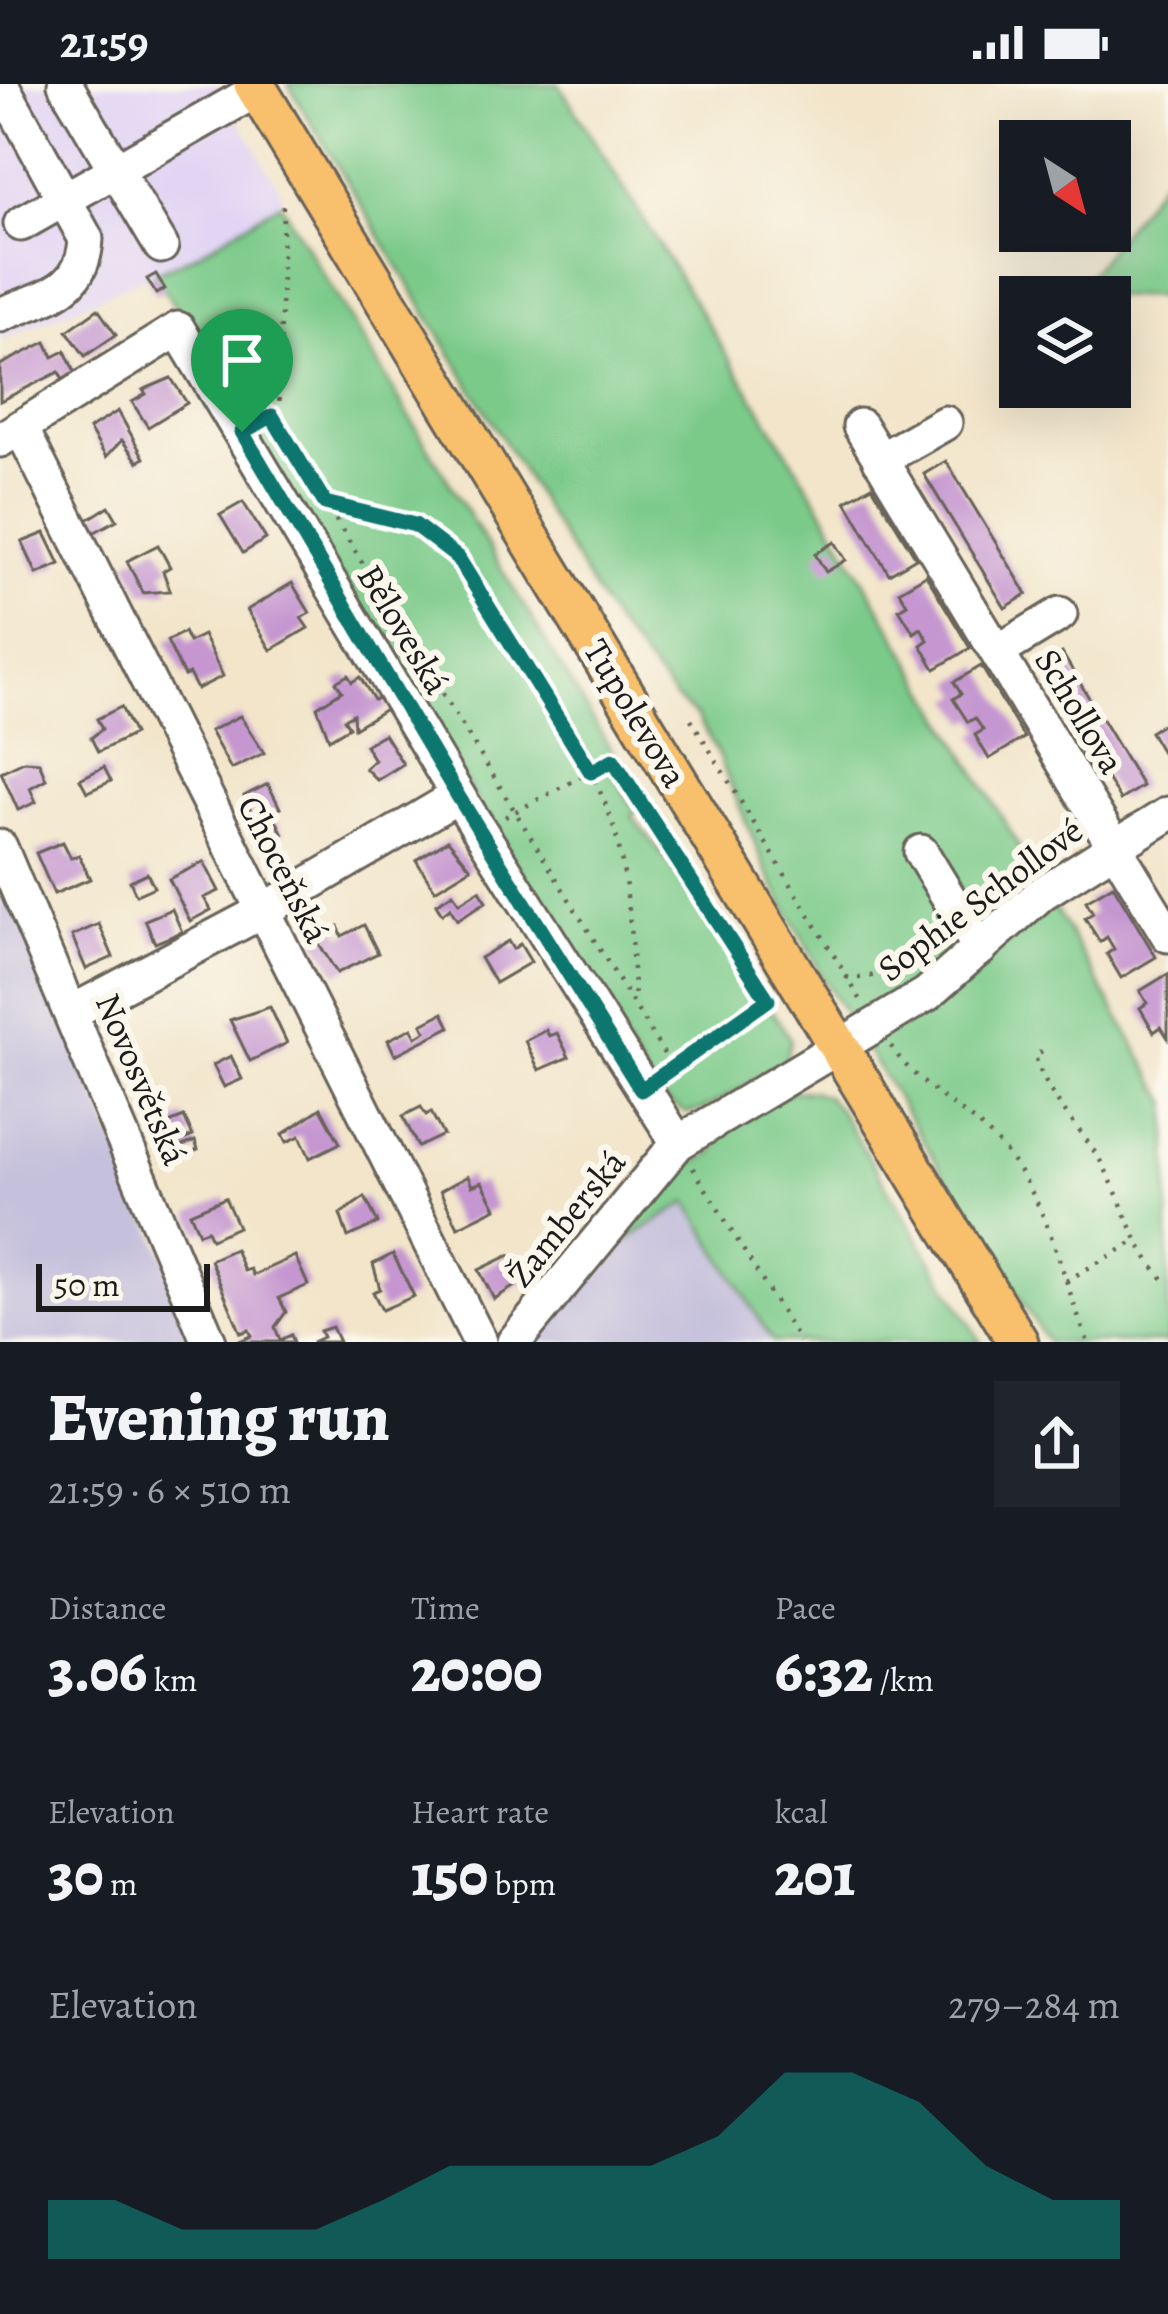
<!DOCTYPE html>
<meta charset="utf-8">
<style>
body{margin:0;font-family:Alegreya,serif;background:#20242c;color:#f1f3f6;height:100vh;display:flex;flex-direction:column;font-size:45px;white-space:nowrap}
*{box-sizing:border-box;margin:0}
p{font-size:39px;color:#9ea1a6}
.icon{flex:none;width:66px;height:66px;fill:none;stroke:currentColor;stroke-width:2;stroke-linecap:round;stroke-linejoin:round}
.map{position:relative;height:1258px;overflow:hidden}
.sheet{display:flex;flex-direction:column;background:#171b24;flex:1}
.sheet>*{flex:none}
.needle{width:78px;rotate:144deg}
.fabs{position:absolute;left:999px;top:36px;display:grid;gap:24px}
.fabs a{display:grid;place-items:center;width:132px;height:132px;border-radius:0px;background:#171b24;box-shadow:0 12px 48px #0002;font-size:60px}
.scale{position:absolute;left:36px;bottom:30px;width:174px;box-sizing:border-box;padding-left:12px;border:6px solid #1c1c1c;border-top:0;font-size:33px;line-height:42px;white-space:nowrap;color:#1c1c1c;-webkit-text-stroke:9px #fbf7ec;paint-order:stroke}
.pin{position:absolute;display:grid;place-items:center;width:102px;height:102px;color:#fff;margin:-123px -51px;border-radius:50% 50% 50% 0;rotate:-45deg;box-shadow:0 0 12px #0007}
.pin .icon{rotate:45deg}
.round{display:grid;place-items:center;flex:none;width:126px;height:126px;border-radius:0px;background:#20242c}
.headline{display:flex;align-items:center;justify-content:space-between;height:204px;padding:0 48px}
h1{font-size:66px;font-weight:800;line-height:90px}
.figures{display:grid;grid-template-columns:repeat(3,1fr);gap:18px;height:204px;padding:12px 48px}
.figures div{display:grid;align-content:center}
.figures b{font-size:60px;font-weight:800}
.figures small{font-size:33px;font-weight:400}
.figures p{font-size:33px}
.chart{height:336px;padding:24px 48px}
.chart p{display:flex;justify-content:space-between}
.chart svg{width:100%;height:216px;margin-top:12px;fill:#0f766e;opacity:.7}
.status{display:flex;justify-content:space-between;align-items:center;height:84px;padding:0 60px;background:#171b24;direction:ltr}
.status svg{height:33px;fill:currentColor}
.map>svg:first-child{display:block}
.built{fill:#e1d4f4}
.industrial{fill:#c5c0db}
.green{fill:#7cca8a;stroke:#4c7353;stroke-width:3;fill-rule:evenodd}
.building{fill:#c596d0}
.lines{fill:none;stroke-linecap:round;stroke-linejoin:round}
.minor-casing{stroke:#676259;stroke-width:39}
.major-casing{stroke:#676259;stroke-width:45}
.path{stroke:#676259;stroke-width:4.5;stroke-dasharray:3 9;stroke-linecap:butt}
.minor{stroke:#fff;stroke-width:33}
.major{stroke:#f8bf6c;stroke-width:39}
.route-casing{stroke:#fff;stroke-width:24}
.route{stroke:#0f766e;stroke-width:15}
.labels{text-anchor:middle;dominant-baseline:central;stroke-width:12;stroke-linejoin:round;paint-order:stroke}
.street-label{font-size:36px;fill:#1c1c1c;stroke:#fbf7ec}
</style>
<div class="status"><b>21:59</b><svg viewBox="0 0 49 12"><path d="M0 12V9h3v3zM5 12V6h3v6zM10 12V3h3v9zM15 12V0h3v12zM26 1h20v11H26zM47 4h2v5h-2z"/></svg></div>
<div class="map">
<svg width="1168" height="1258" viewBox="0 0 1168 1258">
<rect width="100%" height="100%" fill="#fbf7ec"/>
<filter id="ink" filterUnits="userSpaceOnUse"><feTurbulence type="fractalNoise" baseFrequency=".00833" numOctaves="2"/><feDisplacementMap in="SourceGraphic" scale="24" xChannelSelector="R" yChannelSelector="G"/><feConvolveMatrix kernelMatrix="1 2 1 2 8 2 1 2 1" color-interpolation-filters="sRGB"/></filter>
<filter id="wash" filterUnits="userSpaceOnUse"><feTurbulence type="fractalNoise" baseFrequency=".004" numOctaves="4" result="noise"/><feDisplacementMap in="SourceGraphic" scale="48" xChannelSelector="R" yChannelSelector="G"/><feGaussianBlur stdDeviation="2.7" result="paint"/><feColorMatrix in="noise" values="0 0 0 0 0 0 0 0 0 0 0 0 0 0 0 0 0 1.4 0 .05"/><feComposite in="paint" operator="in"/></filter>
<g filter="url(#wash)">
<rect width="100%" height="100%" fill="#f2e5ca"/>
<path class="built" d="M0 0H218L283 111 280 119 194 172 0 256Z"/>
<g class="industrial">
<path d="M0 789 201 1258H0Z"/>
<path d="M688 1117 773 1258H535L592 1177Z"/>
</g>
<g class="green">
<path d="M288 0H559L817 416 1168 1018V1258H1047L826 899 768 790 714 662 696 632 677 616 613 538Z"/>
<path d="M1168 87V212L1072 213Z"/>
<path d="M280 119 616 674 607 679 636 728 632 732 715 839 791 956 784 980 702 1026 686 1029 657 1011 154 189 194 172ZM233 253 263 291 236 307 215 264Z"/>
<path d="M811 1007 826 1012 841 1028 981 1258H773L688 1118 592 1177 665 1091 712 1070 726 1045 789 1008Z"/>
</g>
<g id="blocks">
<g class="building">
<path d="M156 190 165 205 156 210 147 195Z"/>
<path d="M98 225 116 251 85 272 67 247Z"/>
<path d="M233 253 252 283 257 280 263 291 236 307 215 264Z"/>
<path d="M46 258 53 273 65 267 75 289 63 296 59 288 0 317V281Z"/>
<path d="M171 294 187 319 148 343 132 318 146 310 143 306Z"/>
<path d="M118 327 144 374 138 378 122 356 106 373 89 345Z"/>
<path d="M946 377 1027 510 1005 524 924 390Z"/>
<path d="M872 402 916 474 889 490 846 417Z"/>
<path d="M243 418 266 455 243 469 220 431Z"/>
<path d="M109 422 117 436 93 449 87 436Z"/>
<path d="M45 449 60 480 37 490 22 458Z"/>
<path d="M835 458 846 476 826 488 815 470Z"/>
<path d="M158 461 170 483 163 487 170 507 143 509 127 477Z"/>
<path d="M926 491 970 564 935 585 921 561 928 556 921 544 914 549 899 525 907 520 899 507Z"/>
<path d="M292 499 310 529 301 534 308 544 271 566 247 526Z"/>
<path d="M184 548 189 558 203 551 223 592 197 605 189 590 184 592 167 557Z"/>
<path d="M1062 569 1142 702 1120 716 1040 582Z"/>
<path d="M981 582 1024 654 989 675 975 651 983 646 975 634 968 638 953 615 961 610 954 598Z"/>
<path d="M348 591 352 598 360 593 374 616 382 612 389 623 354 644 353 630 344 635 349 643 329 655 317 623 342 607 336 598Z"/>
<path d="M121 623 134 650 98 668 91 654 102 645 97 635Z"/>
<path d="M240 632 264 669 231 685 210 647Z"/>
<path d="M1168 637V678L1150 648Z"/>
<path d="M384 650 403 680 377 696 365 684 374 676 365 661Z"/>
<path d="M24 677 39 678 46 695 30 704 36 718 18 726 1 688Z"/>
<path d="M104 683 111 697 87 708 80 695Z"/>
<path d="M268 700 280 724 272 728 283 750 264 759 251 742 254 733 244 712Z"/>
<path d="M448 756 471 784 435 806 416 776Z"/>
<path d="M63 758 71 774 79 771 90 795 54 810 36 769Z"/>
<path d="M204 778 219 807 204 814 211 826 190 837 169 795Z"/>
<path d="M147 789 154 803 136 811 130 797Z"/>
<path d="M1113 801 1156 873 1121 894 1107 870 1114 865 1107 853 1100 858 1085 834 1093 829 1086 817Z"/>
<path d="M480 806 486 818 457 836 450 824 442 830 436 820 453 809 459 819Z"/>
<path d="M172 825 182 848 155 859 145 836Z"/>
<path d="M99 840 113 873 86 885 72 852Z"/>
<path d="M364 841 378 869 337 889 315 853 338 842 342 852Z"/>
<path d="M508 857 513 865 520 860 531 878 495 899 480 874Z"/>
<path d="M1168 890V954L1161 943 1154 948 1140 924 1147 919 1140 907Z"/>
<path d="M270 923 287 959 250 977 230 936Z"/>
<path d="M443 929 450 943 395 971 388 956 412 944 416 953 426 947 422 940Z"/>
<path d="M546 946 549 952 557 949 569 973 539 986 525 957Z"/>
<path d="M231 972 242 995 224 1003 213 981Z"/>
<path d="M421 1023 426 1031 431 1028 443 1051 418 1063 403 1032Z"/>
<path d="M321 1024 340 1059 310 1074 300 1052 287 1058 283 1050Z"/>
<path d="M184 1033 193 1052 178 1058 180 1063 195 1057 198 1066 169 1078 154 1045Z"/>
<path d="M468 1092 472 1102 482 1098 496 1124 458 1143 440 1107Z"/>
<path d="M365 1113 378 1139 348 1153 340 1130Z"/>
<path d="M225 1114 238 1143 211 1155 207 1146 199 1149 190 1129Z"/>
<path d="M235 1165 244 1187 250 1185 253 1191 295 1172 308 1201 279 1214 286 1228 275 1243 280 1256 291 1251 294 1258H237L252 1252 249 1246 241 1249 210 1176Z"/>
<path d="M393 1170 414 1212 382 1226 373 1208 380 1205 373 1180Z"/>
<path d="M510 1171 523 1197 494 1215 479 1186Z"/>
<path d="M332 1243 339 1258H312L323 1253 320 1247Z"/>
</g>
</g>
</g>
<g filter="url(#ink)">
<use href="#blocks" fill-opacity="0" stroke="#676259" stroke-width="3"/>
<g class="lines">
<g class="minor-casing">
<g id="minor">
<path d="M65 0 161 162"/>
<path d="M21 140 257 6"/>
<path d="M0 231C44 212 83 209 86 155L1 0"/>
<path d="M860 342 1168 851"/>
<path d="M22 346 480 1258"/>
<path d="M0 356 178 245 458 712 678 1059"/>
<path d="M880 376 945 339"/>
<path d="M999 567 1060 530"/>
<path d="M0 763 209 1258"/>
<path d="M921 768 980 865"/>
<path d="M72 928 261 828 458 712"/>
<path d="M514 1258 678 1059 927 910 1042 809 1168 730"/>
</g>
</g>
<g class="major-casing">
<path id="major" d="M254 0 1018 1258"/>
</g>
<g class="path">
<path d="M263 337 272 332 674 986 667 991"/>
<path d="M279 341 283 119"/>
<path d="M325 419C354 427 388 429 415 441 472 465 597 682 614 744 630 801 631 860 635 918"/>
<path d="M691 635 862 918"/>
<path d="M505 733 613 676 768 916 675 985"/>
<path d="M846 893C880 900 915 868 942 852"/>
<path d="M891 962C920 1008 974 1027 1007 1070 1052 1127 1061 1193 1088 1258"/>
<path d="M1042 967 1035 971C1046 1016 1087 1048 1107 1089 1126 1127 1137 1169 1168 1200"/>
<path d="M693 1084 800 1258"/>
<path d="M1066 1197 1134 1158"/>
</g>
<use href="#minor" class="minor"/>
<use href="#major" class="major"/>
</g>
</g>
<g class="lines" filter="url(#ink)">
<g class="route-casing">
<path id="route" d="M272 332 325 419 415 441 458 474 591 688 613 676 768 916 641 1006 458 712 242 348Z"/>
</g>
<use href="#route" class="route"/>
</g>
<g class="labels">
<g class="street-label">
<text transform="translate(404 545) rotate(59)">Běloveská</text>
<text transform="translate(1080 627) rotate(59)">Schollova</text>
<text transform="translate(636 629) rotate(59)">Tupolevova</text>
<text transform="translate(284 785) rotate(63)">Choceňská</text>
<text transform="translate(980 815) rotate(-37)">Sophie Schollové</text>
<text transform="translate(142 995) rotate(67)">Novosvětská</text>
<text transform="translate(566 1134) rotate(-51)">Žamberská</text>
</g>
</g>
</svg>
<div class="fabs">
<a><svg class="needle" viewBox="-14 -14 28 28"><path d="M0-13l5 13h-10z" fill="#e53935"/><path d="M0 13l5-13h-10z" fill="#9ea1a6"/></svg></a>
<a><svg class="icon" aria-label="layers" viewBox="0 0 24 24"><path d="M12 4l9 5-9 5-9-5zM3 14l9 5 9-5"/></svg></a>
</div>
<div class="scale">50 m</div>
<div class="pin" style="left:242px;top:348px;background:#1e9e55"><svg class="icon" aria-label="arrive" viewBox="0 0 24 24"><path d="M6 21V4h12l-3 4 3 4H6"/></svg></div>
</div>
<section class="sheet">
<div class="headline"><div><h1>Evening run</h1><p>21:59 · 6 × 510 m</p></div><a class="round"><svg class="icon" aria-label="share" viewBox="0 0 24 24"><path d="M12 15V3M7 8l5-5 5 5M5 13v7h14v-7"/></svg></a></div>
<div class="figures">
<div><p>Distance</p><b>3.06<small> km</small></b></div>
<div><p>Time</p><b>20:00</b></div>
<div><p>Pace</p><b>6:32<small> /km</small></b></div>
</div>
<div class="figures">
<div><p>Elevation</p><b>30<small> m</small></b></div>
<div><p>Heart rate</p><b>150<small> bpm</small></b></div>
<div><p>kcal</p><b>201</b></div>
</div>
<div class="chart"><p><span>Elevation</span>279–284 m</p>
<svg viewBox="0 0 160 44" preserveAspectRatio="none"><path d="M0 44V32L10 32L20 38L30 38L40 38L50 32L60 25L70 25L80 25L90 25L100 19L110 6L120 6L130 12L140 25L150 32L160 32V44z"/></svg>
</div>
</section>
